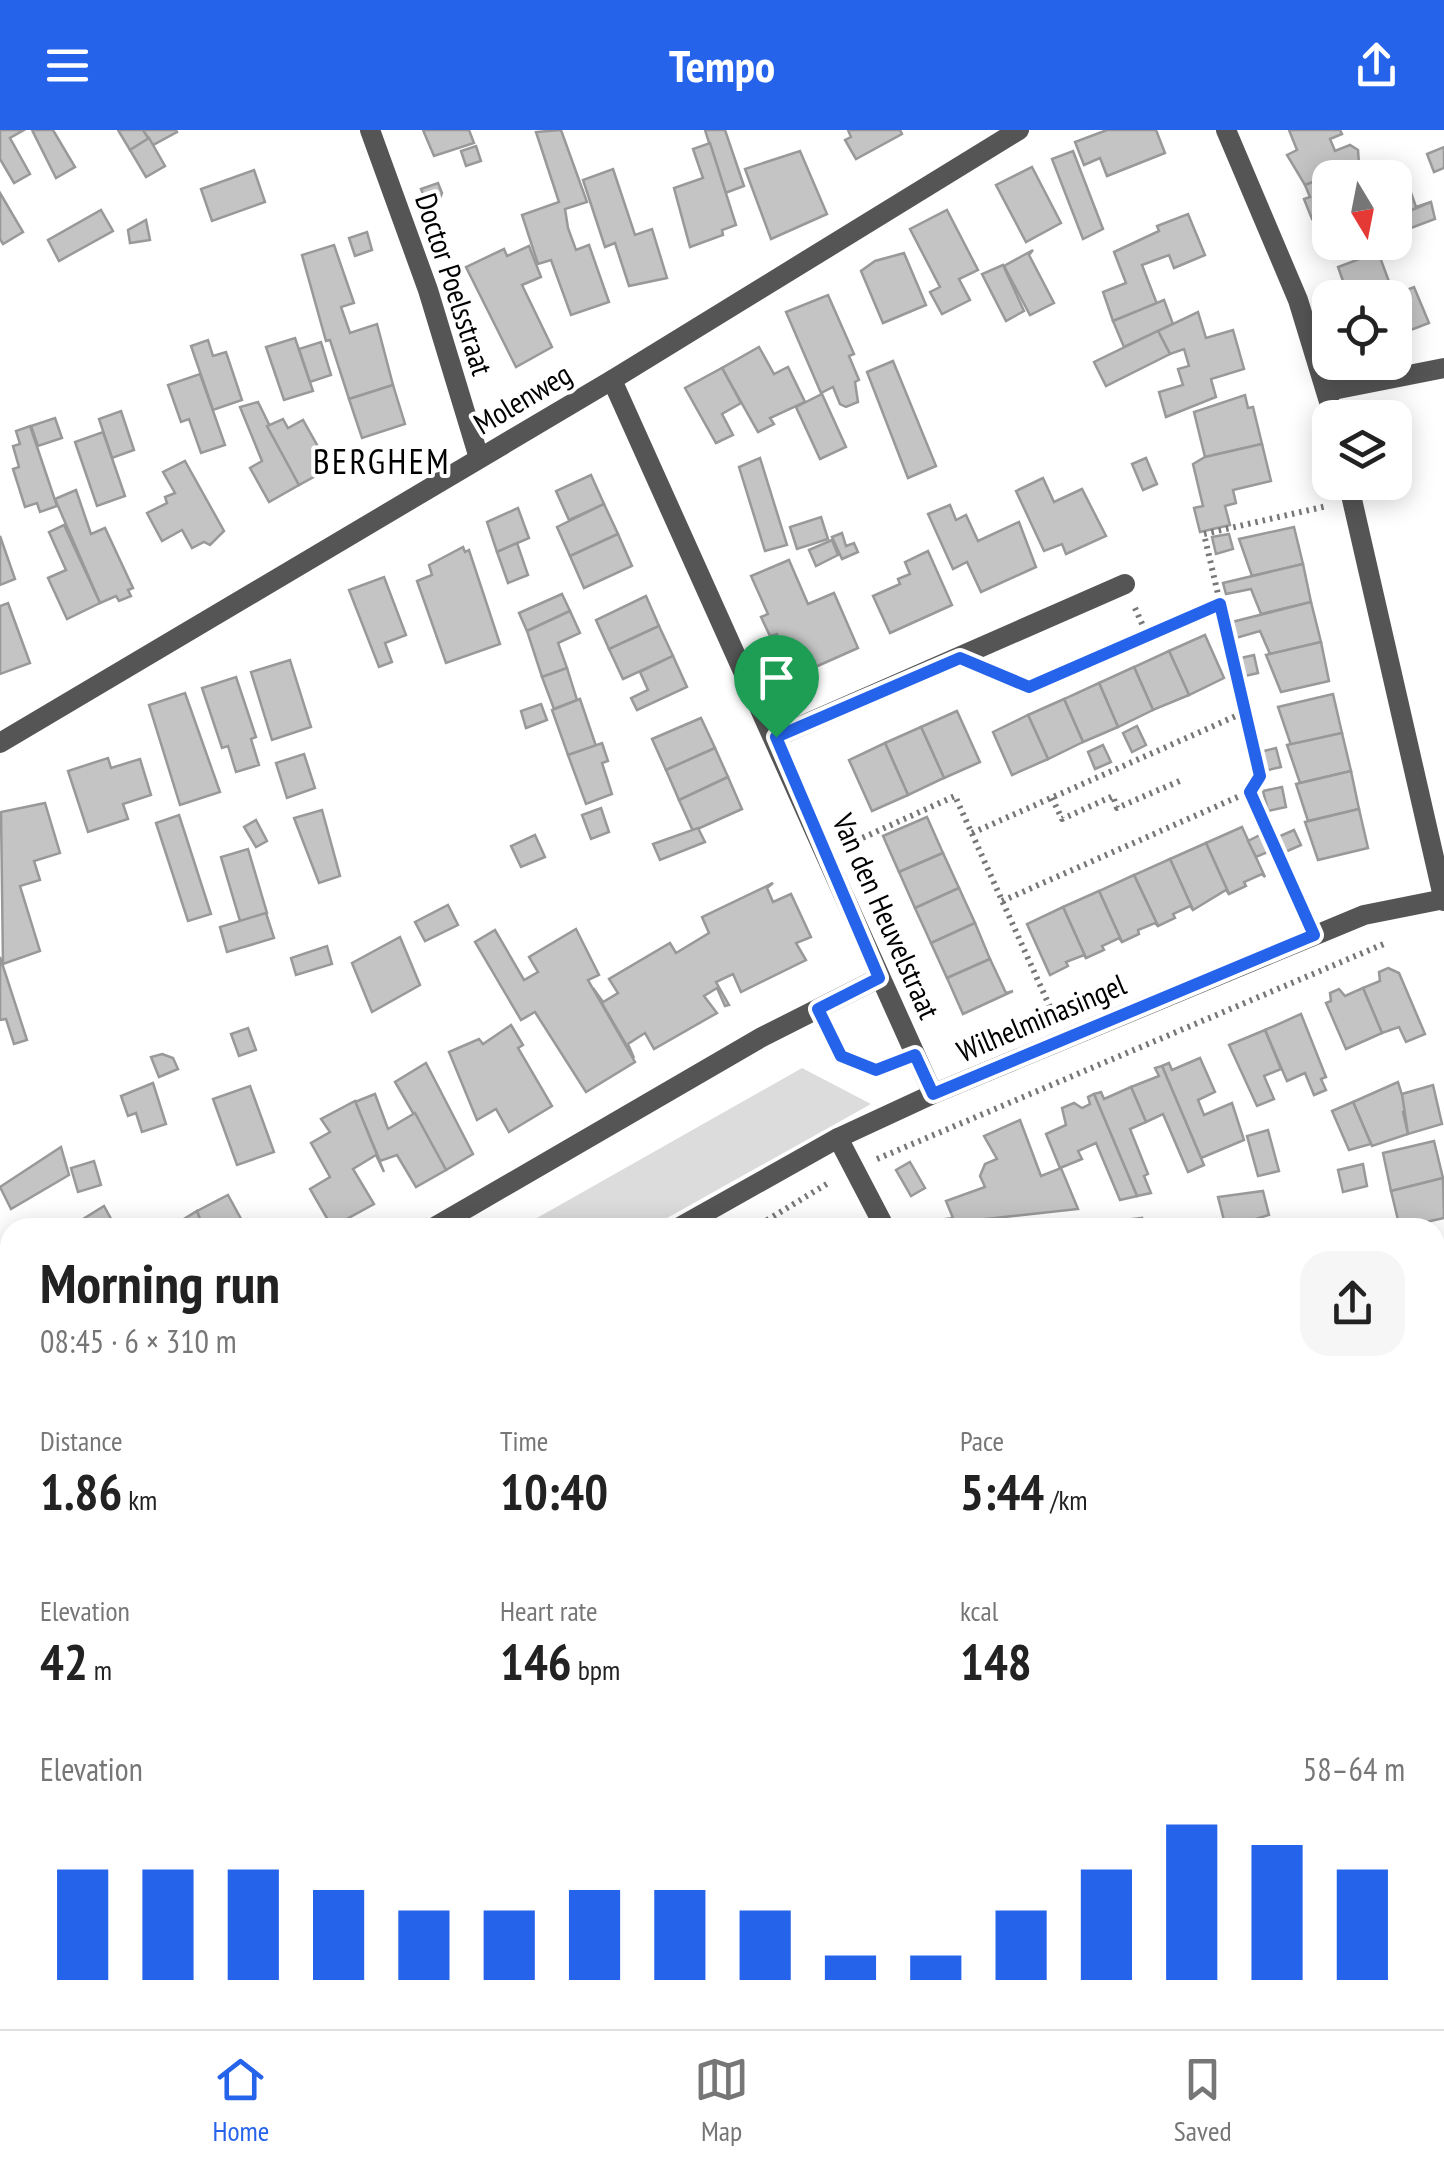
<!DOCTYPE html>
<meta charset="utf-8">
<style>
body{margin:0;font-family:"PT Sans Narrow",sans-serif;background:#f6f6f6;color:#222;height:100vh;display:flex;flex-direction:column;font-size:38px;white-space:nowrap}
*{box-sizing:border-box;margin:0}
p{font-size:32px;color:#767676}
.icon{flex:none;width:55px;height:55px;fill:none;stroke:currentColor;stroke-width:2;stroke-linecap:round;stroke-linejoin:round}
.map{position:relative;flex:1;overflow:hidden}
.panel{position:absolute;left:0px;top:1088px;width:1445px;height:812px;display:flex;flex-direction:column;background:#fff;border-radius:30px 30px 0 0;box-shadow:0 5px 25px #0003}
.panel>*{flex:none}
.needle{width:65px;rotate:170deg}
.fabs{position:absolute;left:1312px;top:30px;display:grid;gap:20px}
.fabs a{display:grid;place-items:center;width:100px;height:100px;border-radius:20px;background:#fff;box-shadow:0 5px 25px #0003;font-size:50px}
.pin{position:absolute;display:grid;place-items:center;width:85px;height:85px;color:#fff;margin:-102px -42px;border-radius:50% 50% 50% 0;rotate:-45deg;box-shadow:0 0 10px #0007}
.pin .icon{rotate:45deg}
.round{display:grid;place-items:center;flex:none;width:105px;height:105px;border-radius:30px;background:#f6f6f6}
.headline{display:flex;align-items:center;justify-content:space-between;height:170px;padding:0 40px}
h1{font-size:55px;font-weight:800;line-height:75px}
.stats{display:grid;grid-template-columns:repeat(3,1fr);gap:15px;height:170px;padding:10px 40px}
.stats div{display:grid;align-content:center}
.stats b{font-size:50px;font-weight:800}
.stats small{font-size:28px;font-weight:400}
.stats p{font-size:28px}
.chart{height:280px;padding:20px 40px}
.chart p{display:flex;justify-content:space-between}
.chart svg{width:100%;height:180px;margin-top:10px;stroke:#2563eb;stroke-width:6}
header{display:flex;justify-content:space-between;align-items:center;height:130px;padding:0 40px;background:#2563eb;color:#fff;font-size:45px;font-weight:800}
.tab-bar{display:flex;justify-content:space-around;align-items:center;height:140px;border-top:2px solid #e0e0e0;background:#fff;font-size:28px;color:#767676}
.tab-bar a{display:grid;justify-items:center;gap:5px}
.tab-bar .active{color:#2563eb}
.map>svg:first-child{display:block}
.green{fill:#dcdcdc}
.building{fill:#c4c4c4;stroke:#999;stroke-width:2.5}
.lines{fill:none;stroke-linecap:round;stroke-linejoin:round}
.path{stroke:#777;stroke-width:6;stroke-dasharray:2.5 5;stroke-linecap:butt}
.lane{stroke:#555;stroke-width:18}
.street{stroke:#555;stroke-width:20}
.route-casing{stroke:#fff;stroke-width:20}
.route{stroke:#2563eb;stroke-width:12}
.labels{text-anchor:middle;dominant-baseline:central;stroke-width:8;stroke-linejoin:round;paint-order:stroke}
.street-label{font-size:30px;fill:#000;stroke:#fff}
.quarter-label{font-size:35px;letter-spacing:2.5px;fill:#000;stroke:#fff}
</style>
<header><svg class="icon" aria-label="menu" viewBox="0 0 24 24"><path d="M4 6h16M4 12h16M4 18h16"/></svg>Tempo<svg class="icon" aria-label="share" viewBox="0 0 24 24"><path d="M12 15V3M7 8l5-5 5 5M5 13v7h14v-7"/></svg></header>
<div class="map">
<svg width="1444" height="1899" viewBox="0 0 1444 1899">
<rect width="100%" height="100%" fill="#fff"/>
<g class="green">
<path d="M802 938 871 974 651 1097H521Z"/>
<path d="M10 1372V1489L0 1495V1379Z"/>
</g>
<g class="building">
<path d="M0 0H24L10 8 30 44 14 53 0 29Z"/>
<path d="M32 0H53L75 37 56 48Z"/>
<path d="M118 0H143L149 9 130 20Z"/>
<path d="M143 0H176L177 2 153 15Z"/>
<path d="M423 0H469L474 13 434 26Z"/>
<path d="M561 0 587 72 565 79 568 98 576 120 589 115 609 172 571 185 551 130 538 134 522 85 559 72 536 2Z"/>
<path d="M705 0H725L744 56 725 63Z"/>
<path d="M848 0H900L902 4 856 29 845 10 851 7Z"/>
<path d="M1107 0H1156L1165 23 1107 46 1100 28 1084 35 1075 12Z"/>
<path d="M1289 0H1340L1342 4 1330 9 1335 21 1350 15 1358 20 1359 34 1305 55 1287 25 1297 20Z"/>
<path d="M149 8 165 36 146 47 130 20Z"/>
<path d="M710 13 736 95 722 100 723 105 690 117 674 58 703 48 693 19Z"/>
<path d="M476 16 481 31 466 36 461 21Z"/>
<path d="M1444 17V38L1434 42 1427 24Z"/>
<path d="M800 21 827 84 771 109 745 39Z"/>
<path d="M1073 21 1103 99 1083 109 1052 29Z"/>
<path d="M1359 34 1364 48H1330V104L1323 86 1312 89 1304 69 1310 67 1305 55Z"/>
<path d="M1032 37 1061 93 1026 112 996 55Z"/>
<path d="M613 39 635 105 652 99 667 148 629 156 615 113 605 117 583 50Z"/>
<path d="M254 40 265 72 212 91 201 59Z"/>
<path d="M438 53 442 63 438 73 428 76 421 59Z"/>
<path d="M1409 57 1416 77 1431 72 1395 87V62Z"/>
<path d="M0 63 23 102 3 114 0 109Z"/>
<path d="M1431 72 1435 89 1395 104V87Z"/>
<path d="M101 80 113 101 59 131 48 110Z"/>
<path d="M947 80 978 140 959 149 970 170 942 184 930 162 940 157 910 99Z"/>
<path d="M1188 84 1205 125 1174 138 1169 125 1142 135 1157 174 1113 191 1103 162 1126 153 1114 122 1159 101 1157 96Z"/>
<path d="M146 90 150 110 130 113 128 100Z"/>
<path d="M367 102 372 120 355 126 349 108Z"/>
<path d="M334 115 354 173 341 177 350 203 377 194 393 255 349 269 330 210 326 211 302 125Z"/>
<path d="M529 116 541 147 522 155 552 217 516 237 466 137 504 119 507 126Z"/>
<path d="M1033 120 1029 125 1054 173 1030 185 1004 136Z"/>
<path d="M1378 122 1394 165 1414 157 1429 193 1395 206V168H1349L1338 137Z"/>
<path d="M904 123 926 175 883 193 861 141 875 131Z"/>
<path d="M1003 135 1024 181 1006 191 982 144Z"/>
<path d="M828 165 854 224 849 226 859 250 855 252 858 272 846 277 840 274 833 257 821 263 786 182Z"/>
<path d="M1164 170 1173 194 1124 217 1113 191Z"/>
<path d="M1198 182 1206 208 1233 200 1244 239 1211 249 1216 267 1166 287 1159 262 1183 255 1178 239 1189 236 1184 219 1170 224 1158 201Z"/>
<path d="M1158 201 1170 224 1106 256 1094 232Z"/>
<path d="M295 208 313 261 284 270 266 217Z"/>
<path d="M208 210 213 226 226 222 242 270 213 280 191 216Z"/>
<path d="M321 212 331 245 310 252 299 219Z"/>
<path d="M759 217 774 244 788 237 805 272 770 288 774 294 758 302 722 238Z"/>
<path d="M893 231 936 336 908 348 867 242Z"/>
<path d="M722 238 741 273 722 284 733 305 716 313 685 258Z"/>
<path d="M200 244 225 315 201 323 189 289 181 292 168 255Z"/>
<path d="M393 255 405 294 362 308 349 269Z"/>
<path d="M822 264 846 317 820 329 796 277Z"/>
<path d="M1245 265 1248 278 1253 277 1262 314 1205 327 1194 282Z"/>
<path d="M258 272 299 355 269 372 250 338 262 331 240 277Z"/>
<path d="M121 281 134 320 112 328 99 289Z"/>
<path d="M55 288 62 308 38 316 31 296Z"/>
<path d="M283 289 288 298 303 290 330 338 299 355 267 296Z"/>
<path d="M30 296 57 376 40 382 37 373 25 377 13 339 19 337 13 316 20 314 16 301Z"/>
<path d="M103 302 125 366 97 376 75 312Z"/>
<path d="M1262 314 1271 351 1233 360 1236 373 1225 376 1230 395 1200 402 1194 378 1203 376 1193 334 1205 327Z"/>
<path d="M760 328 787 415 765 421 739 337Z"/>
<path d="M1146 328 1157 354 1143 360 1132 334Z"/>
<path d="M185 331 224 401 210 415 204 412 192 418 182 400 162 411 147 383 167 373 165 367 175 363 163 342Z"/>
<path d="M591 345 604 374 569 390 556 361Z"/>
<path d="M1043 348 1054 372 1082 359 1106 406 1066 424 1062 414 1044 421 1016 361Z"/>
<path d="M76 360 91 404 105 398 133 458 128 460 131 466 119 471 116 466 100 473 55 369Z"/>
<path d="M604 374 618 404 570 426 557 397Z"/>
<path d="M950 375 956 390 966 385 978 411 1019 392 1036 437 981 462 967 432 953 439 928 384Z"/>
<path d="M518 378 529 408 497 422 487 392Z"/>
<path d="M821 387 828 409 797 419 790 397Z"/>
<path d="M64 395 100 473 67 489 48 448 66 440 49 402Z"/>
<path d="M1294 397 1303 434 1252 446 1239 409Z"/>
<path d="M842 403 846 416 854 413 858 422 842 429 832 407Z"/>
<path d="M618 404 632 436 584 458 570 426Z"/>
<path d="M1229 404 1233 419 1216 424 1212 407Z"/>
<path d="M0 406 15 449 0 455Z"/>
<path d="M832 410 838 425 816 436 809 420Z"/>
<path d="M517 413 528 445 508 453 497 422Z"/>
<path d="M463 417 465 422 469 420 500 514 446 533 417 451 432 445 429 435Z"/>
<path d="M928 421 952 475 890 503 873 466 900 454 898 449 910 444 905 432Z"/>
<path d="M789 430 808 474 834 463 858 518 795 546 777 504 770 506 761 487 768 484 751 446Z"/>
<path d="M1303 434 1311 472 1261 484 1251 459 1226 464 1223 453Z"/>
<path d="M384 447 406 505 385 513 392 532 379 537 349 460Z"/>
<path d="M562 464 570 481 527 501 519 483Z"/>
<path d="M646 466 659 496 609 519 596 490Z"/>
<path d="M1311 472 1321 512 1270 524 1260 501 1236 508 1232 492Z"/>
<path d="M8 473 30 533 0 544V476Z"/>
<path d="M570 481 580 503 558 513 567 538 542 547 527 501Z"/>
<path d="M659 496 673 526 623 549 609 519Z"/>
<path d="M1205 505 1224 548 1189 565 1169 521Z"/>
<path d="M1321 512 1329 551 1281 562 1266 525Z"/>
<path d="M1169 521 1189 565 1153 580 1134 537Z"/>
<path d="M1254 525 1258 543 1245 546 1241 528Z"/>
<path d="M673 526 687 557 637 580 631 568 648 560 640 542Z"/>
<path d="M290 530 311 597 272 610 251 542Z"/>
<path d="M1134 537 1153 580 1118 597 1099 553Z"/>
<path d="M567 538 577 570 554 579 542 547Z"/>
<path d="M236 547 256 607 251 609 259 635 236 642 228 616 222 618 202 558Z"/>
<path d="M1099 553 1118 597 1083 612 1064 569Z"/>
<path d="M185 563 220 662 180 675 149 575Z"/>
<path d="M1333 564 1342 603 1291 615 1278 577Z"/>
<path d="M580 569 596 616 568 625 552 580Z"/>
<path d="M1064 569 1083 612 1048 629 1028 585Z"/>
<path d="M541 574 547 590 526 598 521 581Z"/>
<path d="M957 581 980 632 944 648 921 597Z"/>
<path d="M1028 585 1048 629 1012 645 993 602Z"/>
<path d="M701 588 715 618 666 640 652 609Z"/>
<path d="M1137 596 1146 615 1132 622 1123 603Z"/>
<path d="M921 597 944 648 908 665 885 613Z"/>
<path d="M1342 603 1351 641 1300 653 1287 615Z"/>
<path d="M602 613 608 631 602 633 612 664 586 674 568 625Z"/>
<path d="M885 613 908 665 872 681 849 630Z"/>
<path d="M1103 615 1111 632 1095 639 1088 622Z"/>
<path d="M715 618 728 647 679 670 666 640Z"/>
<path d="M1276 618 1281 637 1264 641 1260 622Z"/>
<path d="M304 624 315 658 287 668 276 633Z"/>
<path d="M108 628 111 638 140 629 151 665 123 674 128 689 88 702 68 641Z"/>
<path d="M1351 641 1359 679 1308 691 1296 654Z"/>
<path d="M728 647 742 679 693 701 679 670Z"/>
<path d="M1282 657 1286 677 1268 681 1263 661Z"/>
<path d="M45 673 60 723 34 731 40 750 20 756 40 821 3 834 1 682Z"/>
<path d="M601 678 609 702 591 709 582 685Z"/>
<path d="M1359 679 1368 718 1318 730 1305 692Z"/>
<path d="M322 680 340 746 319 753 294 688Z"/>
<path d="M179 685 211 784 188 791 156 693Z"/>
<path d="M927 687 943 723 899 742 883 706Z"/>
<path d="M256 690 267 711 256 717 244 697Z"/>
<path d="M1242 697 1265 747 1262 744 1244 752 1246 756 1229 764 1206 713Z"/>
<path d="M698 698 705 712 660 730 653 714Z"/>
<path d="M1294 700 1301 715 1285 722 1278 707Z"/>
<path d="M1262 704 1270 721 1256 727 1248 711Z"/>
<path d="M535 705 545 727 521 737 511 716Z"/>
<path d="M1206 713 1229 764 1226 760 1193 780 1170 729Z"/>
<path d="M248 719 267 783 240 791 221 727Z"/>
<path d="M943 723 959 758 915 778 899 742Z"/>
<path d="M1170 729 1193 780 1190 776 1173 784 1175 788 1158 796 1134 745Z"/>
<path d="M1134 745 1158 796 1155 793 1138 800 1139 804 1122 812 1099 761Z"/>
<path d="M773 753 767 758 773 772 791 764 811 807 796 813 806 830 741 862 733 844 716 852 729 875 725 876 717 858 704 866 717 883 654 919 645 903 628 914 634 928 593 858 603 872 618 863 609 849 670 813 676 823 709 803 702 787Z"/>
<path d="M959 758 975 793 931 813 915 778Z"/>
<path d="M1099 761 1122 812 1119 808 1102 816 1104 820 1086 828 1063 777Z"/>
<path d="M448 775 458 795 425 811 415 792Z"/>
<path d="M1063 777 1086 828 1084 825 1066 832 1068 836 1050 845 1027 794Z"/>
<path d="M266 783 274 808 227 822 220 797Z"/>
<path d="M975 793 990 829 947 848 931 813Z"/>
<path d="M576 799 599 845 588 850 635 932 586 962 535 882 521 890 475 812 495 800 524 850 538 842 529 827Z"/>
<path d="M400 807 420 855 372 882 352 833Z"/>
<path d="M327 816 332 834 296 845 291 828Z"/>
<path d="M0 827 27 910 14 914 6 889 0 890Z"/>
<path d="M990 829 1006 863 1013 861 963 884 947 848Z"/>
<path d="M1388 838 1399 843 1425 904 1406 912 1399 897 1382 903 1363 858 1380 851 1379 842Z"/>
<path d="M1363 858 1382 903 1346 919 1326 873 1331 871 1330 863 1339 859 1345 866Z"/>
<path d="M1301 884 1326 947 1321 949 1326 960 1314 965 1305 943 1287 951 1265 900Z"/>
<path d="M511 895 523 915 518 918 552 976 509 1002 496 979 477 990 449 922 479 909 483 914Z"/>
<path d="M248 898 256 920 239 926 231 904Z"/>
<path d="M1265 900 1281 939 1264 946 1274 969 1257 976 1229 915Z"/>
<path d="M162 924 173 928 178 939 159 947 151 927Z"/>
<path d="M1200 928 1215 962 1198 970 1204 985 1232 973 1244 1010 1201 1028 1162 936 1169 933 1172 940Z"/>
<path d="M426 933 473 1024 446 1040 395 952Z"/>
<path d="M1162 936 1204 1035 1188 1042 1163 984 1146 992 1131 957 1159 946 1155 938Z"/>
<path d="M1398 952 1407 981 1403 982 1408 1004 1372 1016 1353 972Z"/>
<path d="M153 953 166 994 142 1002 136 983 128 986 121 966Z"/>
<path d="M1433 955 1442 994 1408 1004 1402 964Z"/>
<path d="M250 956 274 1022 237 1035 213 969Z"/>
<path d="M1131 957 1146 992 1130 999 1148 1044 1144 1046 1151 1063 1137 1066 1094 964 1101 962 1104 969Z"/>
<path d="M375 964 388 999 415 983 446 1040 416 1057 397 1025 380 1031 355 972Z"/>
<path d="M1094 964 1137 1066 1120 1070 1096 1013 1078 1021 1082 1029 1060 1038 1046 1004 1066 995 1062 978 1074 973 1082 978 1090 974 1088 967Z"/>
<path d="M355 971 384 1042 376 1025 353 1039 374 1074 332 1097 310 1059 330 1047 311 1013 330 1002 321 989Z"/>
<path d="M1353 972 1371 1014 1349 1020 1332 981Z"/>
<path d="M1020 990 1041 1046 1061 1038 1078 1079 968 1091 967 1098H919L917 1093 953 1088 946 1071 985 1057 980 1046 985 1034 997 1029 984 1006Z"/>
<path d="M1268 1000 1279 1041 1258 1046 1247 1006Z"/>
<path d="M1434 1011 1443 1048 1391 1061 1383 1023Z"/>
<path d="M61 1017 69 1045 11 1079 0 1057Z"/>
<path d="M94 1031 101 1055 78 1062 71 1038Z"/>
<path d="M910 1032 925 1058 911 1066 896 1040Z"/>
<path d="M1363 1034 1367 1056 1343 1062 1338 1040Z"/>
<path d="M1443 1048 1444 1088 1400 1098 1391 1061Z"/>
<path d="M1263 1061 1269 1085 1226 1098 1218 1067Z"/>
<path d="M228 1065 246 1098H203L197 1081Z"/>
<path d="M104 1076 116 1098H86L83 1089Z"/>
<path d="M197 1081 203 1098H171V1097Z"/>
<path d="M1142 1088 1143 1098H1061L1100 1093Z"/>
<path d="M10 1161V1213L0 1219V1166Z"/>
<path d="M10 1213V1292L2 1294 0 1219Z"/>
<path d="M1435 1498 1444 1513V1575L1435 1561Z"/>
<path d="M10 1583V1651L0 1641V1589Z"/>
<path d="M3 1640 10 1651V1680L4 1684 0 1678Z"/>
<path d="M6 1686 10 1693V1732L0 1721V1690Z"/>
<path d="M1442 1765 1444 1815 1435 1820V1769Z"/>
<path d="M3 1800 10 1812V1835L0 1841Z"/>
<path d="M1444 1815V1865L1435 1870V1820Z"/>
<path d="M10 1835V1874L6 1877 0 1867V1841Z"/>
<path d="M202 1890H249L233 1899H207Z"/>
<path d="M249 1890H267L272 1899H233Z"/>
<path d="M402 1890H441L425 1899H407Z"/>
<path d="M712 1890H777L762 1899H733L728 1891 713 1899H696Z"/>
<path d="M777 1890H801L807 1899H762Z"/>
<path d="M1119 1890H1184L1189 1899H1124Z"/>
<path d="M1209 1890H1247L1252 1899H1214Z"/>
</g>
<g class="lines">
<g class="path">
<path d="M1135 478 1147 505"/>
<path d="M992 541 1029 557 1220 473"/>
<path d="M1052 668 1062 689 1113 666 1117 678 1184 649"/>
<path d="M972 703 1245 582"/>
<path d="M849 714 955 666 1054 886"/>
<path d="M1002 771 1249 662"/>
<path d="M1303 780 1249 662 1260 645 1204 404 1327 376"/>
<path d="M830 903 841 926 877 940 890 935"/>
<path d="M877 1029 1386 813"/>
<path d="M754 1098 830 1052"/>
<path d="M992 1098 1051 1091 1052 1098"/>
<path d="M616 1890 622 1899"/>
<path d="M1397 1890 1402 1899"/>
<path d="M130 1898 145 1890"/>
</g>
<path class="lane" d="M90 1890 105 1899"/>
<g class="street">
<path d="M370 0 428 160 479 328"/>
<path d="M1226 0 1298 170 1334 288"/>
<path d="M612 250 933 964"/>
<path d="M1328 261 1444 238"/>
<path d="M1348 352 1444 771"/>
<path d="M776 607 1125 454"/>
<path d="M0 613 612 250 1019 0"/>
<path d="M838 1008 885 1098"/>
<path d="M433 1098 762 907 879 848"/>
<path d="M678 1098 838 1008 933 964 1364 785 1444 769"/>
<path d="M0 1359 10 1352"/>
<path d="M0 1511 10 1504"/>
<path d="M1435 1645 1444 1641"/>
<path d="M338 1890 343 1899"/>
<path d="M868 1890 873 1899"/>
<path d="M1336 1890 1341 1899"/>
<path d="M961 1899 977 1890"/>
</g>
</g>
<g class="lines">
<g class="route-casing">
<path id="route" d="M1220 474 1260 646 1250 662 1314 805 933 964 915 925 876 940 841 926 818 879 879 848 776 607 960 528 1029 557Z"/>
</g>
<use href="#route" class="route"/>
</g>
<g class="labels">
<g class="street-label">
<text transform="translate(455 154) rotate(72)">Doctor Poelsstraat</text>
<text transform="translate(522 268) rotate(-31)">Molenweg</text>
<text transform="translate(887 786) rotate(66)">Van den Heuvelstraat</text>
<text transform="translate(1041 887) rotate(-23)">Wilhelminasingel</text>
</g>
<g class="quarter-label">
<text x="382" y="331">BERGHEM</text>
</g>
</g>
</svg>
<div class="fabs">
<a><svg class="needle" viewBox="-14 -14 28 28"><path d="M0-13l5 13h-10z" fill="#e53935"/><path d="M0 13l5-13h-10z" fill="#767676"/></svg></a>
<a><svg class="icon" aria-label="locate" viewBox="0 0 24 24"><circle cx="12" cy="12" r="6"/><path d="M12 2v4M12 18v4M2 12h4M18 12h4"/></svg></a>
<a><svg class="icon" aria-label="layers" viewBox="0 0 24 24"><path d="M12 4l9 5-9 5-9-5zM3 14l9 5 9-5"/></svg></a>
</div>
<div class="pin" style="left:776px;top:607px;background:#1e9e55"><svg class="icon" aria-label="arrive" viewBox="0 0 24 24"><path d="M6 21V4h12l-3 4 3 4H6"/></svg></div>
<section class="panel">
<div class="headline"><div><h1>Morning run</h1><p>08:45 · 6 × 310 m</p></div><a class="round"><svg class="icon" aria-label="share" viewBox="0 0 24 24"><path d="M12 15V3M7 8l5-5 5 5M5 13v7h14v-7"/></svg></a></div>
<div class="stats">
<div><p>Distance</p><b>1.86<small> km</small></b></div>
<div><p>Time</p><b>10:40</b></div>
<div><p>Pace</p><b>5:44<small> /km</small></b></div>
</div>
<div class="stats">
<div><p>Elevation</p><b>42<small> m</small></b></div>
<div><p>Heart rate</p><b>146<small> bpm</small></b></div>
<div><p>kcal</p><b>148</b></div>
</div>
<div class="chart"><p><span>Elevation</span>58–64 m</p>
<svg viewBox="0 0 160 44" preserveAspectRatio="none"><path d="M5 44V17M15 44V17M25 44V17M35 44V22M45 44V27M55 44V27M65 44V22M75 44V22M85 44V27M95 44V38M105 44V38M115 44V27M125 44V17M135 44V6M145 44V11M155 44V17"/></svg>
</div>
</section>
</div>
<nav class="tab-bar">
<a class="active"><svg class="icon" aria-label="home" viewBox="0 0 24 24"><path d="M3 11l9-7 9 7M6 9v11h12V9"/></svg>Home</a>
<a><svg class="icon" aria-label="map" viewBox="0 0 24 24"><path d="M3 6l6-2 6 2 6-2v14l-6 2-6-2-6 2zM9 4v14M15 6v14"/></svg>Map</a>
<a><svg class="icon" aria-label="saved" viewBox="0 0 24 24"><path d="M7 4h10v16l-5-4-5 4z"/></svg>Saved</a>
</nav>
